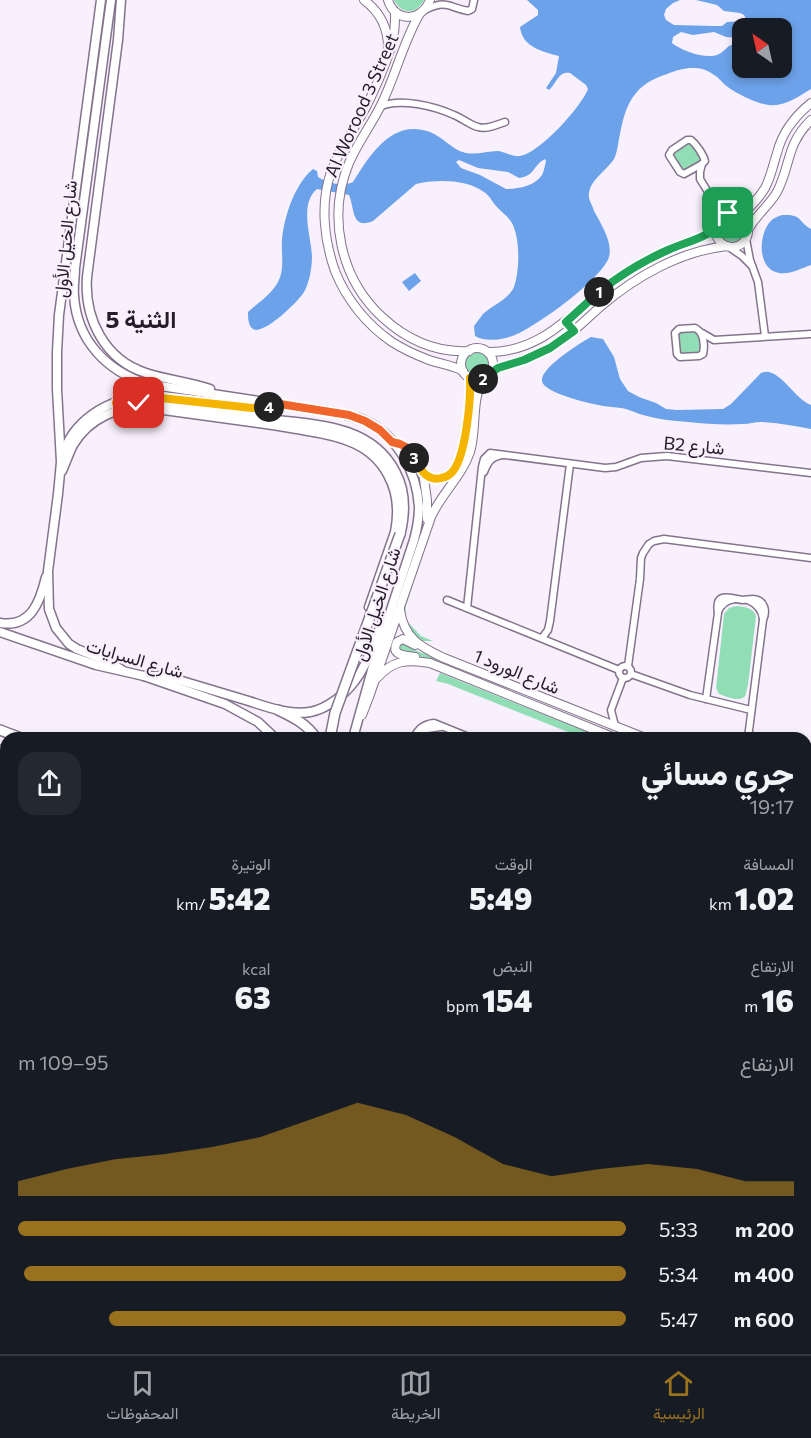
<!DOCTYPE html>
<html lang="ar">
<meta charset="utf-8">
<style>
body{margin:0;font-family:Commissioner,Vazirmatn,sans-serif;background:#242831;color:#f1f3f6;direction:rtl;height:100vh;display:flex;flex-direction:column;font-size:22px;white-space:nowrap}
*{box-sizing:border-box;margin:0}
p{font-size:20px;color:#9ea1a6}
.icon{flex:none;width:33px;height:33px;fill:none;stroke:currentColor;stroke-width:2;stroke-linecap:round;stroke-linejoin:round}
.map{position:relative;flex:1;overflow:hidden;direction:ltr}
.sheet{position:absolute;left:0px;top:732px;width:812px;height:622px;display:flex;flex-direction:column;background:#171b24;border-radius:18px 18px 0 0;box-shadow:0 3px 9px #0003;direction:rtl}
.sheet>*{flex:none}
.needle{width:39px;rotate:326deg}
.tools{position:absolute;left:732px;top:18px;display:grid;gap:12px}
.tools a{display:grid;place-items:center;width:60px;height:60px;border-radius:12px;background:#171b24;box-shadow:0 3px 9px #0003;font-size:30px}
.pin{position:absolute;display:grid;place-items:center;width:51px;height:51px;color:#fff;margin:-26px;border-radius:12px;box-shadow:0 3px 9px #0006}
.km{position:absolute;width:30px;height:30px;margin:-15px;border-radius:50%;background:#222;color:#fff;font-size:16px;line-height:30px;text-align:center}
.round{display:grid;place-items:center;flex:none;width:63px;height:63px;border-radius:18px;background:#242831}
.summary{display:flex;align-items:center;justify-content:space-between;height:102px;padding:0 18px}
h1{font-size:33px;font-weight:800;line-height:45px}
.metrics{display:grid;grid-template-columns:repeat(3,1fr);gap:9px;height:102px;padding:6px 18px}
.metrics div{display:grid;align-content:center}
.metrics b{font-size:30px;font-weight:800}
.metrics small{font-size:16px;font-weight:400}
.metrics p{font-size:16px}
.chart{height:168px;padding:12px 18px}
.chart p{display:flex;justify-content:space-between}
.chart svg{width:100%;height:108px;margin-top:6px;fill:#9a721e;opacity:.7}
ul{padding:0 18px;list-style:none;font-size:20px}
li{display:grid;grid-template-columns:96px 72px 1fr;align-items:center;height:45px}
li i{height:15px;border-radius:8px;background:#9a721e}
.tabs{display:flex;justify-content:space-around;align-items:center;height:84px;border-top:2px solid #363941;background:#171b24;font-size:16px;color:#9ea1a6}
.tabs a{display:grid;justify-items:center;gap:3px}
.tabs .active{color:#9a721e}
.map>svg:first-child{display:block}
.green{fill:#91deb6}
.sand{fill:#f4eac5}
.water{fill:#6ca2e9;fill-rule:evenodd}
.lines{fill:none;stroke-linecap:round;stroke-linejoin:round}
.minor-casing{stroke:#84738d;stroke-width:9}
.tertiary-casing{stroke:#84738d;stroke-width:10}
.secondary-casing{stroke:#84738d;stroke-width:11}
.primary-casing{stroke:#84738d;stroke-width:12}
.minor{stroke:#fff;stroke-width:6}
.tertiary{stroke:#fff;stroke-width:8}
.secondary{stroke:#fff;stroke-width:8}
.primary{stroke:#fff;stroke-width:9}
.primary-bridge-casing{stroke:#84738d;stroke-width:12;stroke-linecap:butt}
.primary-bridge{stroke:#fff;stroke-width:9}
.split-1-casing{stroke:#fff;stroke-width:12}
.split-2-casing{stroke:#fff;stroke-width:12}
.split-3-casing{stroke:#fff;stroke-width:12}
.split-4-casing{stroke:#fff;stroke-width:12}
.split-5-casing{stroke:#fff;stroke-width:12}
.split-1{stroke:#22a559;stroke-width:8}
.split-2{stroke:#22a559;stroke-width:8}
.split-3{stroke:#f5b400;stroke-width:8}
.split-4{stroke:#f0652b;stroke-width:8}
.split-5{stroke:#f5b400;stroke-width:8}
.labels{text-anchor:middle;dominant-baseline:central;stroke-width:4.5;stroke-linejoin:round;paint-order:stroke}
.street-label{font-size:18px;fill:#241d28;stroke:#f8f0fc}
.district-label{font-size:24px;font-weight:bold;fill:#241d28;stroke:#f8f0fc}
</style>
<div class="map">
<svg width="811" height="1354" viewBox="0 0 811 1354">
<rect width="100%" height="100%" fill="#f8f0fc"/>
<g class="green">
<path d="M394 0H424C416 15 402 15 394 0Z"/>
<path d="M688 143C695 144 701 155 701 162L682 171 673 155 675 152Z"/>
<circle cx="732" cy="231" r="12"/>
<path d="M695 331 699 332 702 349 700 353 683 355 680 353 678 334 681 332Z"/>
<circle cx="477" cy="364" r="12"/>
<path d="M410 594 406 605 405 619 421 636 433 641H420C412 632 401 622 403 607 403 603 407 598 410 594Z"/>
<path d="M736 606C744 607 753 607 756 616L748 685C747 687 746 695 745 696 739 703 725 696 719 694L716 688 724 614 729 608Z"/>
<path d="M403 642 417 651 441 660 440 664 422 657 400 653 397 644Z"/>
<path d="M440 673 575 727 577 726 588 731 592 735V738H583L448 684 436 681Z"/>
</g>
<g class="sand">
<path d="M0 1078H6V1348L175 1349 174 1354H0Z"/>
<path d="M806 1103 811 1105V1354H202L203 1348H806Z"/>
</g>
<g class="water">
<path d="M527 0H680L673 3 666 9 664 15 666 20 674 25 714 26H722L727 22 744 21 746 19 744 15 740 13 724 11 717 5 696 0H811V89C799 96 785 107 769 105 757 104 733 92 724 84 721 81 718 77 714 75 700 64 682 68 667 74 655 78 644 83 636 93 625 106 622 123 619 139 618 145 617 151 615 157 608 171 587 180 589 198 590 202 593 207 594 211 601 224 613 242 609 257 602 279 537 326 515 335 504 339 487 343 475 336L474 326C477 322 480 318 483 314 492 305 508 300 514 287 520 270 520 238 512 223 508 216 501 212 496 206 492 201 489 195 484 192 467 179 436 179 416 184L373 221C351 230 355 209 349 195L317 189C299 204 311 236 312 256 312 263 311 272 309 279 308 283 306 289 304 292 299 301 263 336 253 329 248 326 248 317 248 312 259 302 271 295 278 282 285 268 281 255 282 240 284 216 295 184 313 169L317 171 318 177C327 183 343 187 353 182 370 155 392 118 430 132 443 137 452 150 466 153 477 155 487 151 498 151 505 152 513 157 520 156 540 153 581 107 588 89L586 85 570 73C558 71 557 83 549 90L546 88 556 73 559 56C543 52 522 47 520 27L538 15V10ZM742 28H782V68H742ZM681 32 693 35 714 32 726 37 741 38 742 41C738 43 733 44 729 46 725 49 722 53 717 55 705 59 682 51 672 43L673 37ZM545 159 546 161C545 165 544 171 542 175 535 186 518 189 506 189L480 175 461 168 456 162 459 160 478 168 508 172 519 178C535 176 533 165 545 159Z"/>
<path d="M782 215C803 214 797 221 811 229V265C802 268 789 275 779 273 756 269 758 231 773 219 776 217 779 216 782 215Z"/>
<path d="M415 273 421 281 409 291 402 282Z"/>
<path d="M591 337 603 339 614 357 620 379 628 391 639 397 656 403 666 409 677 410 723 409 731 404 761 373C778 365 794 399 811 405V429C795 426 778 423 761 422 755 422 749 424 743 424 725 425 706 424 688 422 673 421 657 419 643 415 636 413 629 409 621 408 615 407 609 407 603 406 592 404 543 393 542 381 540 368 580 343 591 337Z"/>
</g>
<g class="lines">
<g class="minor-casing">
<g id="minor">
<path d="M427 9C447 0 448 7 468 11L472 9 474 0"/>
<path d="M381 106C401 98 434 106 454 115 462 118 470 125 478 127 487 130 498 124 505 122"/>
<path d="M687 140H691C696 144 703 154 705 161L702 164 684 174 680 172 669 155 672 150Z"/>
<path d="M702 164 700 172V179L716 205 718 215 717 224"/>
<path d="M716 206 732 215"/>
<path d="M746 239 750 260 758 282 765 336"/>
<path d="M729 247 742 256 752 266"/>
<path d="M695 328C704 332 705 345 703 354L699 356 680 357 677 354 675 333 679 329Z"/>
<path d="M702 333 714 340 811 334"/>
<path d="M484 472C488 462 491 457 502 455"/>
<path d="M447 600 619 670"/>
<path d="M748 600C757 604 762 610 763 619"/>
<path d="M467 608 482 467 484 459 490 453 605 468 616 467 641 458 667 456 811 473"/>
<path d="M718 612C721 604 726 600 735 599"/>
<path d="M542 638 548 630 550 621 570 464"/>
<circle cx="625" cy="672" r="6"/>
<path d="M628 666 640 579 641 558 643 553 649 544 654 541 664 539 811 558"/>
<path d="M631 674 690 695 751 710"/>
<path d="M706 699 718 613C714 590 731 599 743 600 746 600 749 599 753 599 765 600 767 611 763 620L748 738"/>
<path d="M615 726 611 710 623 678"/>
<path d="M591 729 596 738"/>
<path d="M414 738C418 728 424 724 434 723L471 738"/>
<path d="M417 738 427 729 441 727"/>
<path d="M806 933 811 890"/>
<path d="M808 997 811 975"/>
<path d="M0 1073 6 1074"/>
</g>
</g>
<g class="tertiary-casing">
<g id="tertiary">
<path d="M364 0C380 12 388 27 388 47"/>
<path d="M388 0C395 23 422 22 430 0"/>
<path d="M395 12C396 33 391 50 383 69 378 82 372 95 366 107 354 129 340 148 331 172 320 203 324 240 335 271 346 299 367 325 392 342 403 349 416 355 429 360 440 364 452 365 463 371"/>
<path d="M419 15C403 43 396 74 382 103 372 124 358 142 349 163 327 216 340 278 382 317 407 340 435 353 469 351"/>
<circle cx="732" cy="231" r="16"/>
<path d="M740 216C749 208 758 200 765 188 771 177 773 165 777 153 782 133 795 116 811 103"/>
<path d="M748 230C755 216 769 206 777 192 791 165 786 144 811 120"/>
<circle cx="477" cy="364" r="16"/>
<path d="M488 352C551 353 583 297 632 268 646 260 660 253 674 247 689 241 703 238 716 229"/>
<path d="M490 373C509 362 531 359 550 348 569 337 583 322 600 307 635 277 680 251 727 246"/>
<path d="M392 442C406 445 412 454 419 466 421 470 424 475 428 477 430 478 435 479 437 479 443 479 450 475 453 470 466 454 471 399 470 378"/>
<path d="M423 472 427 500V519"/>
<path d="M400 610C404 638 420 647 444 658L645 738"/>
<path d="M415 645 403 639 397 642C390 656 405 655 415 657"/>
<path d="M377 678C393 660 407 659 430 663L615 738"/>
<path d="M362 715 369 697 431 517C441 494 462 476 470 452 477 429 471 401 483 379"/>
<path d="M806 765 811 764"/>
<path d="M811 773V776"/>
<path d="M806 780 811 783"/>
</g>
</g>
<g class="secondary-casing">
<g id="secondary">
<path d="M101 0 59 315 57 352V389L61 462 58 494 48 571 49 609 56 628 69 644 77 649 107 661 122 670"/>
<path d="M111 0 75 268C75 277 73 287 74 296 77 341 107 371 147 384L332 412C343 414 353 416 364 420 397 435 417 472 419 507 419 518 417 529 414 540L377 652 353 738"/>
<path d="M121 0 118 40 87 277C84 319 105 360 146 373 167 380 190 382 210 389"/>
<path d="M62 457C72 421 107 399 143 397 155 397 168 399 180 400 206 403 233 407 259 408L277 405"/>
<path d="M62 471C66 462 69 453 73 445 89 418 119 405 149 408 185 413 221 418 258 423 274 425 291 428 308 431 340 436 372 444 388 475 398 493 399 512 395 532L369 607"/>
<path d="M0 623C31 628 40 602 46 577"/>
<path d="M0 632 96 665 144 676 225 704 258 722 275 738"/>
<path d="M144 676H158L172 678C195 685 219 692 242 699 263 705 287 716 310 712 327 709 344 695 354 682 368 665 372 643 382 624"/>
<path d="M0 762 6 763"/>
<path d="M181 1354 183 1348"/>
<path d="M195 1354 196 1348"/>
</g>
</g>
<g class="primary-casing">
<g id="primary">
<path d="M116 403H144C184 409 223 413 262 419 310 425 370 423 395 472 406 492 405 513 400 534"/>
<path d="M278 710C293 717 307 724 316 738"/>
<path d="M0 730 21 738"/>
<path d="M0 750 6 751"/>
<path d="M806 1077 811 1079"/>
<path d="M806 1091 811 1093"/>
</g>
</g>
<use href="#minor" class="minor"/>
<use href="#tertiary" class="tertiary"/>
<use href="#secondary" class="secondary"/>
<use href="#primary" class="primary"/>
<g class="primary-bridge-casing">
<path id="primary-bridge" d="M330 738 335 713 400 534"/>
</g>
<use href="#primary-bridge" class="primary-bridge"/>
</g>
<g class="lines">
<g class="split-1-casing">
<path id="split-1" d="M599 292C620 275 643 261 668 250 681 244 695 241 707 234 720 227 716 218 732 215L728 213"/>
</g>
<g class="split-2-casing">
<path id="split-2" d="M483 379 498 368 524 360 550 348 574 331 566 322 599 292"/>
</g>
<g class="split-3-casing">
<path id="split-3" d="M414 458C420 468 426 482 441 478 446 477 451 474 453 471 466 455 471 399 470 378L477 380 483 379"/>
</g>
<g class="split-4-casing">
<path id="split-4" d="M269 407 280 404 349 415 365 421 380 430 392 442 400 444 406 447 414 458"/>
</g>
<g class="split-5-casing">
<path id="split-5" d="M139 403H116L137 398 152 397 252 408 269 407"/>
</g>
<use href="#split-1" class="split-1"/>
<use href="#split-2" class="split-2"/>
<use href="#split-3" class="split-3"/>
<use href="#split-4" class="split-4"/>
<use href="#split-5" class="split-5"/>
</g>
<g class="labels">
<g class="street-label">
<text transform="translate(361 105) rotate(-66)">Al Worood 3 Street</text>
<text transform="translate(65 239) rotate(-85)">شارع الخيل الأول</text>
<text transform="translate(694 445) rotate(5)">B2 شارع</text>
<text transform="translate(376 604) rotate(-72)">شارع الخيل الأول</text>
<text transform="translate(135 658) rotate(16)">شارع السرايات</text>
<text transform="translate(517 671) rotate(22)">شارع الورود 1</text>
</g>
<g class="district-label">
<text x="141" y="318">الثنية 5</text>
</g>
</g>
</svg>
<div class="tools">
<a><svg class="needle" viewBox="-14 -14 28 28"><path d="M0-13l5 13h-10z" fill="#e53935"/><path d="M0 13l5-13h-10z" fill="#9ea1a6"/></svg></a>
</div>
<div class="pin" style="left:728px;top:213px;background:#1e9e55"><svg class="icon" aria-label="arrive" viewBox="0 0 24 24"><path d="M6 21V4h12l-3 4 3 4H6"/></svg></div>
<div class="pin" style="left:139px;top:403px;background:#d93025"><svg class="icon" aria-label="check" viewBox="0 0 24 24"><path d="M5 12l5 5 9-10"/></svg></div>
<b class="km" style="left:599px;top:292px">1</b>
<b class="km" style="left:483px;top:379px">2</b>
<b class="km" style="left:414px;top:458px">3</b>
<b class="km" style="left:269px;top:407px">4</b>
<section class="sheet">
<div class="summary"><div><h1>جري مسائي</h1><p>19:17</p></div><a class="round"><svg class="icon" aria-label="share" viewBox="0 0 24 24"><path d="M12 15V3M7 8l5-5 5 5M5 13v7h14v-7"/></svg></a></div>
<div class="metrics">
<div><p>المسافة</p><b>1.02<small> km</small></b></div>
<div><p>الوقت</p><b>5:49</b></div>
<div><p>الوتيرة</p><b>5:42<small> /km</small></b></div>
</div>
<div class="metrics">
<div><p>الارتفاع</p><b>16<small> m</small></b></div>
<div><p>النبض</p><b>154<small> bpm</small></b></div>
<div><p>kcal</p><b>63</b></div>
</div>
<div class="chart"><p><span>الارتفاع</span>95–109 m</p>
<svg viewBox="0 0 160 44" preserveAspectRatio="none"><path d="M0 44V38L10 33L20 29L30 27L40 24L50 20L60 13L70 6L80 11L90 20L100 31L110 36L120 33L130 31L140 33L150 38L160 38V44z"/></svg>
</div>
<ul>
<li><b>200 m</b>5:33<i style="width:100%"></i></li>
<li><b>400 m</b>5:34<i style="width:99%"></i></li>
<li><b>600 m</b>5:47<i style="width:85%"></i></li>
</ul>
</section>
</div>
<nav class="tabs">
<a class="active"><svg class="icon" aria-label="home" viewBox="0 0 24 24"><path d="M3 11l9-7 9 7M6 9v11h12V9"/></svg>الرئيسية</a>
<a><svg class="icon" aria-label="map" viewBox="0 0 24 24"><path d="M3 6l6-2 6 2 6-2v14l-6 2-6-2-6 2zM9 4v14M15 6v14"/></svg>الخريطة</a>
<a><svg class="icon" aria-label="saved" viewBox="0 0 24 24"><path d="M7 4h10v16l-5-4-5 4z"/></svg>المحفوظات</a>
</nav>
